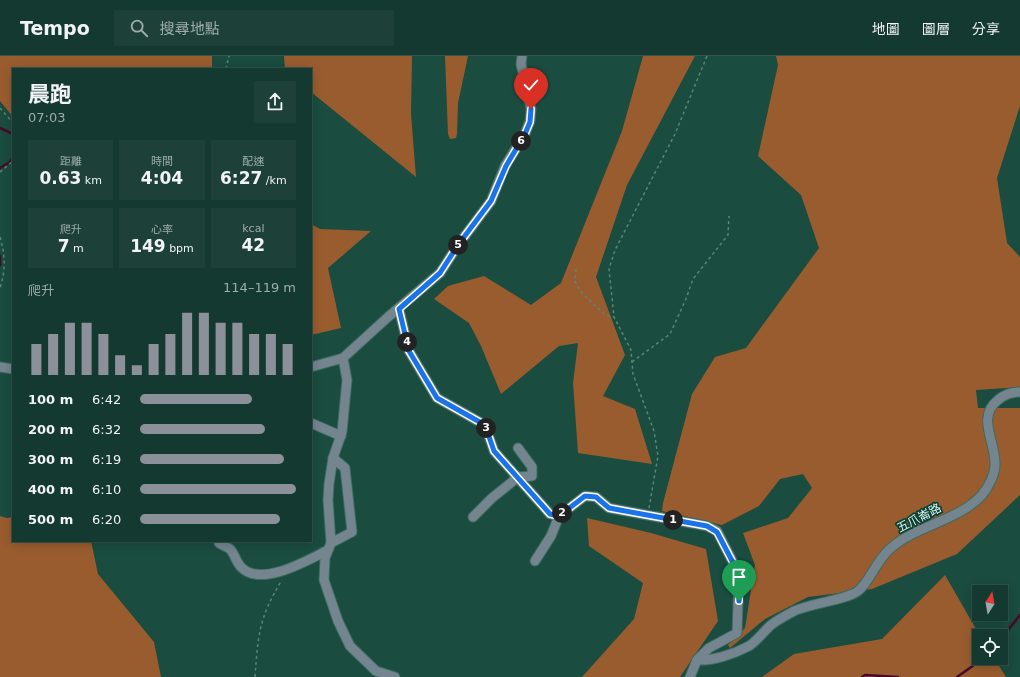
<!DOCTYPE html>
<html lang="zh-TW">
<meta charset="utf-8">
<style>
body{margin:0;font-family:"DejaVu Sans","Noto Sans TC",sans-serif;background:#1d4038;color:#f1f3f6;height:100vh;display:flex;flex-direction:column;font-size:15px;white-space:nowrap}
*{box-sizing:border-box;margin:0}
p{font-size:13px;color:#9dacab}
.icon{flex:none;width:22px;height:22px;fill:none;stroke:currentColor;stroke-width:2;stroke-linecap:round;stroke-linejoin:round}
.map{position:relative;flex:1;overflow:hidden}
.sheet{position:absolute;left:12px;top:12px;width:300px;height:474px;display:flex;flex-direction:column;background:#143930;border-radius:0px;box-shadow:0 2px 10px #0003,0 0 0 1px #33534c}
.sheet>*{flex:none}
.needle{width:26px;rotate:11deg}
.controls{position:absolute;left:972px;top:529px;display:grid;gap:8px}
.controls a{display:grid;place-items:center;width:36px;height:36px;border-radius:0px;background:#143930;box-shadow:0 2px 10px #0003,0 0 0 1px #33534c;font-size:20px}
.pin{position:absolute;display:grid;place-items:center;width:34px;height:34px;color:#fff;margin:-41px -17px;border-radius:50% 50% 50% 0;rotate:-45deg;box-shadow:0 0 4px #0007}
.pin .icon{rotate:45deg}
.km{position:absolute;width:20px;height:20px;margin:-10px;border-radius:50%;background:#222;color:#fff;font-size:11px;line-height:20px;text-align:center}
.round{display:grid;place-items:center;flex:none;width:42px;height:42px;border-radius:0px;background:#1d4038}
.head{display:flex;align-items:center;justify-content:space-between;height:68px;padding:0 16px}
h1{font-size:22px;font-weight:700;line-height:30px}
.metrics{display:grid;grid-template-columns:repeat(3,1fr);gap:6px;height:68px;padding:4px 16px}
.metrics div{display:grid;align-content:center;border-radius:0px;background:#1d4038;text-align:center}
.metrics b{font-size:17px;font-weight:700}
.metrics small{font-size:11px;font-weight:400}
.metrics p{font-size:11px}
.chart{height:112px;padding:8px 16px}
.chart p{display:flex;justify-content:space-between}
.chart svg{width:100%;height:72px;margin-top:4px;stroke:#8c9099;stroke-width:6}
ul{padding:0 16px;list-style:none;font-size:13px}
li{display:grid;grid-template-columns:64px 48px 1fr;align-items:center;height:30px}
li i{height:10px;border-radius:5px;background:#8c9099}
header{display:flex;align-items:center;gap:24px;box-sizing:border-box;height:56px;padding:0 20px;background:#143930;border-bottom:1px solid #33534c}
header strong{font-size:19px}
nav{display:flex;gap:22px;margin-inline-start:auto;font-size:14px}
.search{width:280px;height:36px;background:#1d4038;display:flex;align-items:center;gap:10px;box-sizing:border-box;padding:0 14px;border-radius:0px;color:#9dacab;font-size:15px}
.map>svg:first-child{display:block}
.green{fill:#995c2e}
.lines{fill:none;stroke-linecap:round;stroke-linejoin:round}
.stream{stroke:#470a29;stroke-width:2.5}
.minor-casing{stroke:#3d6b5f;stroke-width:11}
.path{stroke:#5b857a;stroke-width:1.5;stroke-dasharray:3 3;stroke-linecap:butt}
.minor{stroke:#748590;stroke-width:9}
.route-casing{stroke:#fff;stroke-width:8}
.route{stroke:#1a73e8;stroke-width:5}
.labels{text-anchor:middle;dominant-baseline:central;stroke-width:3.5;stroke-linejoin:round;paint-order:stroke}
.street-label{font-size:12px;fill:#dcf6ee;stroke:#0c4136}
</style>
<header>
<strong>Tempo</strong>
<div class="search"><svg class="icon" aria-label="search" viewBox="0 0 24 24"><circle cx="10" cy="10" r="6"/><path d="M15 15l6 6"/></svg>搜尋地點</div>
<nav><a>地圖</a><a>圖層</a><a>分享</a></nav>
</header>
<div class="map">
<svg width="1020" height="621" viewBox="0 0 1020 621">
<rect width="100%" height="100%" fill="#1a4c40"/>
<g class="green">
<path d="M0 0H212V13H13V61L0 45Z"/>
<path d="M284 0H412L411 58 416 121 311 36V13H285Z"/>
<path d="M445 0H468L458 47 457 78 456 82 450 83 448 78Z"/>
<path d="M643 0H695L627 129 596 221 625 299 603 340 635 353 652 408 578 397 573 327 578 287 559 290 501 338 481 290 469 267 434 243 448 230 484 220 531 249 561 227 622 75Z"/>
<path d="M776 0H1020V50L997 122 1007 187 1020 201V331L976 334 978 352H1020V439L957 498 872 533 808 541 765 563 730 592 728 589 745 572 755 509 743 477 788 462 812 432 803 418 780 423 759 450 722 469 662 455 663 447 692 338 715 301 746 292 819 192 801 139 758 100 778 9Z"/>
<path d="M311 168 320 173 371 175 328 212 341 272 311 279Z"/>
<path d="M0 460 7 462 13 461V485H91L98 518 154 586 161 621H0Z"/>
<path d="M587 462 651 477 706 493 718 565 680 621H582L634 563 643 527 589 490Z"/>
<path d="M945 519 980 580 979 602H994L1006 621H762L794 598 882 583Z"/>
</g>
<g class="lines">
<g class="stream">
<path d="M0 72 13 78"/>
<path d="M0 112 10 106 13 101"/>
<path d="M0 200V209"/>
<path d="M1001 583 1020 559"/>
<path d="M862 621 865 619 898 621"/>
<path d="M957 621 984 602"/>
</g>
<g class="minor-casing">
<g id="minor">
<path d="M399 253 409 295 437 342 485 369 494 395 550 458 559 460 585 440 596 441 609 452 707 470 717 475 739 518 737 577 709 592 697 604"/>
<path d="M343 302 347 324 342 376 333 402 329 428 328 444 331 487 325 502 324 524 338 565 350 590 376 615 395 621"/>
<path d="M0 311 13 313"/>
<path d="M311 311 343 302 388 261 440 217 458 189 491 145 505 110 525 78 530 65 531 53 521 8 522 0"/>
<path d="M311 367 341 380"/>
<path d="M473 461 492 442 518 421 532 420V411L518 392"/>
<path d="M219 487C222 489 227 491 230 493 235 498 236 507 242 512 262 531 308 504 328 494"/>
<path d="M331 487 352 476 345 412 333 402"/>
<path d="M535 505 551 480 559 460"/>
<path d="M690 621 697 604C713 605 734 598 749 590 757 585 764 575 771 569 777 564 787 559 794 555 811 547 846 544 858 535 870 526 876 504 891 492 917 469 958 465 982 439 988 432 995 418 995 409 996 386 976 361 998 344 1005 338 1011 336 1020 336"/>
</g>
</g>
<g class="path">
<path d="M226 13 229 0"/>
<path d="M0 52 13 67"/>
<path d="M0 116 13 105"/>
<path d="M0 181C5 199 6 213 0 232"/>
<path d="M576 213 575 225 580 235 605 259 614 261"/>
<path d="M632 306 670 278 686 243 693 223 728 179 729 160"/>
<path d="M649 452 658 400 654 375 633 318 631 294 614 261 609 213 615 194 675 78 707 0"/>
<path d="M255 621C258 579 259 561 282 524"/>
</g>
<use href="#minor" class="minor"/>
</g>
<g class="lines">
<g class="route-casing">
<path id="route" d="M531 53 530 66 525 78 506 110 491 145 458 189 440 217 399 253 409 295 437 342 485 369 494 395 550 458 559 460 585 440 596 441 609 452 707 470 717 476 739 518V545"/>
</g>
<use href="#route" class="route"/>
</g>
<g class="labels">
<g class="street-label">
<text transform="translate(919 462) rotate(-27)">五爪崙路</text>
</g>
</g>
</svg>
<div class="controls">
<a><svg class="needle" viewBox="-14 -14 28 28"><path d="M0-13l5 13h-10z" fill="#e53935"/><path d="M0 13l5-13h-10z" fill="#9dacab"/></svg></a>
<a><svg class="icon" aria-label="locate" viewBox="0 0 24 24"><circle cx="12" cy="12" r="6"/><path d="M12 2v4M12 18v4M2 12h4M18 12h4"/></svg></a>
</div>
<div class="pin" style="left:739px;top:545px;background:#1e9e55"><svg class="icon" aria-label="arrive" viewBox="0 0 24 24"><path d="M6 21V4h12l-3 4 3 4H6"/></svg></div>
<div class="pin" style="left:531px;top:53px;background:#d93025"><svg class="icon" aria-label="check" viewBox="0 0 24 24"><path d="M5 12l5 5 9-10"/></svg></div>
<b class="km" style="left:673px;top:464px">1</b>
<b class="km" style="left:562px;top:457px">2</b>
<b class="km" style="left:486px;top:372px">3</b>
<b class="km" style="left:407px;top:286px">4</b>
<b class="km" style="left:458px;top:189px">5</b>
<b class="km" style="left:521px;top:85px">6</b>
<section class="sheet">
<div class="head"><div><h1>晨跑</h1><p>07:03</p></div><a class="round"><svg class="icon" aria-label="share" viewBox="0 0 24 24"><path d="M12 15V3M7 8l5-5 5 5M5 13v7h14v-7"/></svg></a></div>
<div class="metrics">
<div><p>距離</p><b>0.63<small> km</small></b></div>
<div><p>時間</p><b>4:04</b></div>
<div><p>配速</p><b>6:27<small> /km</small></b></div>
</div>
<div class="metrics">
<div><p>爬升</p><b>7<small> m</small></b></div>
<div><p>心率</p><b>149<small> bpm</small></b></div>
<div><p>kcal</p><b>42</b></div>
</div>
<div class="chart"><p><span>爬升</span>114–119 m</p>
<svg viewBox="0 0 160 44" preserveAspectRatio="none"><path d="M5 44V25M15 44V19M25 44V12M35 44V12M45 44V19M55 44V32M65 44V38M75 44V25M85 44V19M95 44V6M105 44V6M115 44V12M125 44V12M135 44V19M145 44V19M155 44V25"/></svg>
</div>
<ul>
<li><b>100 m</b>6:42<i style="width:72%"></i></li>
<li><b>200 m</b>6:32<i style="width:80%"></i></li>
<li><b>300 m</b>6:19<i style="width:92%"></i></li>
<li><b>400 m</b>6:10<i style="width:100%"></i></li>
<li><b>500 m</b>6:20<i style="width:90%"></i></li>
</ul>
</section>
</div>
